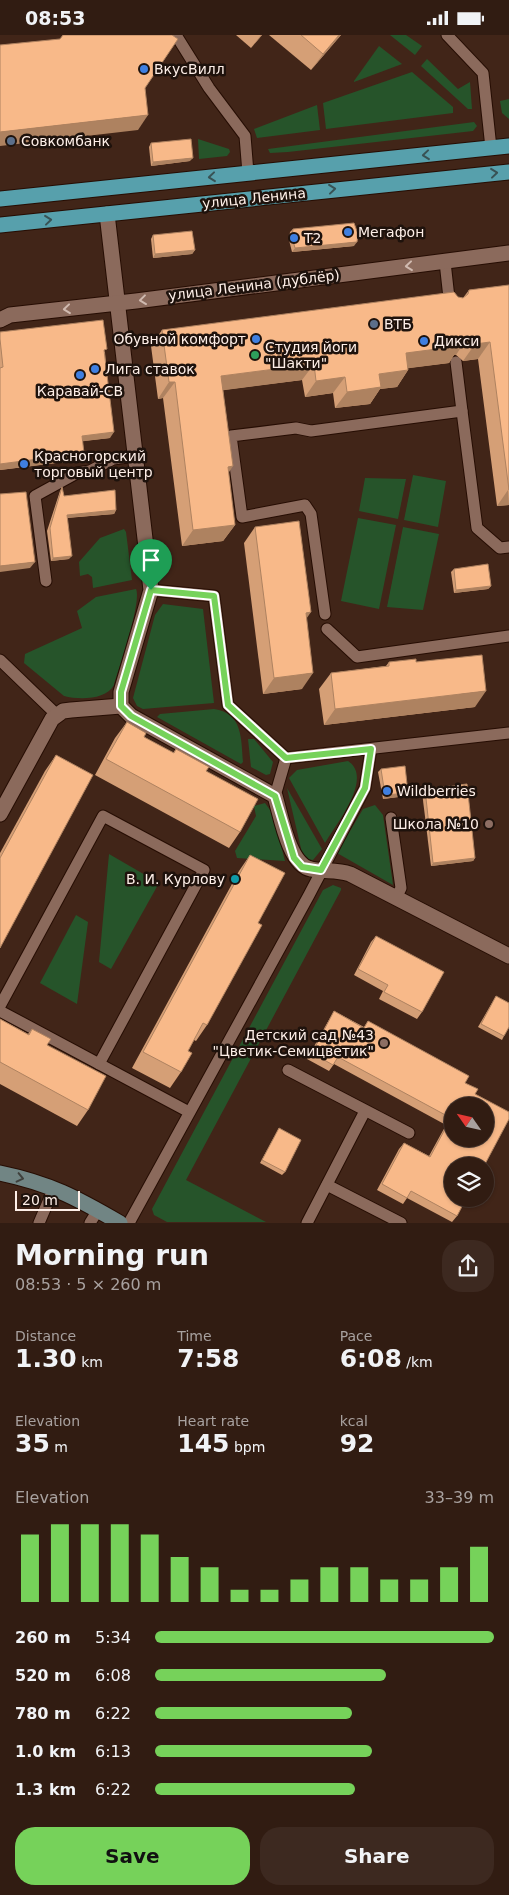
<!DOCTYPE html>
<meta charset="utf-8">
<style>
body{margin:0;font-family:"DejaVu Sans",sans-serif;background:#3d2920;color:#f1f3f6;height:100vh;display:flex;flex-direction:column;font-size:19px;white-space:nowrap}
*{box-sizing:border-box;margin:0}
p{font-size:16px;color:#a8a19f}
.icon{flex:none;width:28px;height:28px;fill:none;stroke:currentColor;stroke-width:2;stroke-linecap:round;stroke-linejoin:round}
.map{position:relative;height:1188px;overflow:hidden}
.details{display:flex;flex-direction:column;background:#311c12;flex:1}
.details>*{flex:none}
.needle{width:32px;rotate:304deg}
.tools{position:absolute;left:444px;top:1062px;display:grid;gap:10px}
.tools a{display:grid;place-items:center;width:50px;height:50px;border-radius:50%;background:#311c12;box-shadow:0 1px 4px #0004,0 0 0 1px #4c3a32;font-size:25px}
.scale{position:absolute;left:15px;bottom:12px;width:65px;box-sizing:border-box;padding-left:5px;border:2px solid #feefe8;border-top:0;font-size:14px;line-height:18px;white-space:nowrap;color:#feefe8;-webkit-text-stroke:4px #1e120c;paint-order:stroke}
.pin{position:absolute;display:grid;place-items:center;width:42px;height:42px;color:#fff;margin:-51px -21px;border-radius:50% 50% 50% 0;rotate:-45deg;box-shadow:0 0 5px #0007}
.pin .icon{rotate:45deg}
.round{display:grid;place-items:center;flex:none;width:52px;height:52px;border-radius:20px;background:#3d2920}
.head{display:flex;align-items:center;justify-content:space-between;height:85px;padding:0 15px}
h1{font-size:28px;font-weight:700;line-height:38px}
.stats{display:grid;grid-template-columns:repeat(3,1fr);gap:8px;height:85px;padding:5px 15px}
.stats div{display:grid;align-content:center}
.stats b{font-size:25px;font-weight:700}
.stats small{font-size:14px;font-weight:400}
.stats p{font-size:14px}
.chart{height:140px;padding:10px 15px}
.chart p{display:flex;justify-content:space-between}
.chart svg{width:100%;height:90px;margin-top:5px;stroke:#76d25a;stroke-width:6}
.button{display:flex;gap:10px;margin-top:auto;padding:10px 15px}
.button a{flex:1;height:58px;border-radius:20px;background:#76d25a;color:#111;font-size:20px;font-weight:700;line-height:58px;text-align:center}
.button a+a{background:#3d2920;color:#f1f3f6}
ul{padding:0 15px;list-style:none;font-size:16px}
li{display:grid;grid-template-columns:80px 60px 1fr;align-items:center;height:38px}
li i{height:12px;border-radius:6px;background:#76d25a}
.status{display:flex;justify-content:space-between;align-items:center;height:35px;padding:0 25px;background:#311c12;direction:ltr}
.status svg{height:14px;fill:currentColor}
.map>svg:first-child{display:block}
.green{fill:#26542a}
.lines{fill:none;stroke-linecap:round;stroke-linejoin:round}
.lane-casing{stroke:#260d03;stroke-width:13}
.street-casing{stroke:#260d03;stroke-width:17}
.secondary-casing{stroke:#260d03;stroke-width:17}
.primary-casing{stroke:#260d03;stroke-width:17}
.lane{stroke:#8b6a5c;stroke-width:11}
.street{stroke:#8b6a5c;stroke-width:15}
.secondary{stroke:#718584;stroke-width:15}
.primary{stroke:#57a0ac;stroke-width:15}
.wall{fill:#d59f76}
.shaded-wall{fill:#ae8260}
.building{fill:#f8b989;stroke:#ae8260;fill-rule:evenodd}
.oneway{stroke:#385254}
.oneway2{stroke:#d0bab0}
.oneway3{stroke:#3f403c}
.route-casing{stroke:#fff;stroke-width:10}
.route{stroke:#76d25a;stroke-width:6}
.shop-dot{fill:#3f7fe0;stroke:#1e120c;stroke-width:2}
.service-dot{fill:#5c6f8a;stroke:#1e120c;stroke-width:2}
.leisure-dot{fill:#2e9e5b;stroke:#1e120c;stroke-width:2}
.education-dot{fill:#8d6e63;stroke:#1e120c;stroke-width:2}
.culture-dot{fill:#0f9aa8;stroke:#1e120c;stroke-width:2}
.labels{text-anchor:middle;dominant-baseline:central;stroke-width:5;stroke-linejoin:round;paint-order:stroke}
.poi-label{font-size:14px;fill:#feefe8;stroke:#1e120c;text-anchor:start}
.street-label{font-size:14px;fill:#feefe8;stroke:#1e120c}
</style>
<div class="status"><b>08:53</b><svg viewBox="0 0 49 12"><path d="M0 12V9h3v3zM5 12V6h3v6zM10 12V3h3v9zM15 12V0h3v12zM26 1h20v11H26zM47 4h2v5h-2z"/></svg></div>
<div class="map">
<svg width="509" height="1188" viewBox="0 0 509 1188">
<rect width="100%" height="100%" fill="#412518"/>
<g class="green">
<path d="M390 0H406L422 11 415 20Z"/>
<path d="M379 11 402 29 354 47V46Z"/>
<path d="M427 24 458 54 470 47 472 74H468L421 31Z"/>
<path d="M412 37 453 72V78L326 94 323 68Z"/>
<path d="M509 64V84L502 78 500 66Z"/>
<path d="M317 70 320 95 257 103 254 94Z"/>
<path d="M474 87 477 91 473 96 288 117 270 118 268 114Z"/>
<path d="M198 104 229 114 230 117 227 121 199 124Z"/>
<path d="M413 440 446 446 438 492 404 485Z"/>
<path d="M365 443 406 444 398 484 359 476Z"/>
<path d="M358 483 396 490 379 574 341 566Z"/>
<path d="M403 492 439 499 423 575 387 572Z"/>
<path d="M124 494 126 497 132 545 93 553 92 542 88 539 80 541 79 527 100 503Z"/>
<path d="M136 554C142 567 119 633 114 650 106 665 79 665 64 661L24 628 25 619 82 593 77 576 96 562Z"/>
<path d="M163 569 203 574 214 668 143 674 137 671 133 663 155 580Z"/>
<path d="M214 674C243 678 241 704 243 727L241 729 157 682 160 679Z"/>
<path d="M248 704H254L273 727 270 739 266 740 251 732Z"/>
<path d="M348 726C374 743 336 789 325 808L289 743 297 735Z"/>
<path d="M287 753 322 814 313 825 306 824 303 822Z"/>
<path d="M265 768 273 779 285 826 237 823 235 816 256 781 254 771Z"/>
<path d="M375 770 383 780 393 850 337 818 363 774Z"/>
<path d="M109 819 159 848 111 934 99 927Z"/>
<path d="M333 850 341 853V855L186 1145 266 1187H167L154 1180 152 1174 323 855Z"/>
<path d="M76 880 88 887 77 969 40 948Z"/>
</g>
<g class="lines">
<g class="lane-casing">
<g id="lane">
<path d="M176 0 209 53 245 101 248 138"/>
<path d="M447 0 483 38 491 113"/>
<path d="M445 227 450 272"/>
<path d="M456 327 462 376"/>
<path d="M46 546 35 461 77 438 90 436 113 424 135 421"/>
<path d="M151 555 214 561 228 670 286 723 509 698"/>
<path d="M325 579 311 479 305 470 242 482 231 401 296 393 311 396 462 376 477 493 500 513 509 512"/>
<path d="M327 594 357 622 509 601"/>
<path d="M0 625 57 680"/>
<path d="M275 761 286 723"/>
<path d="M391 783 401 853 396 863"/>
<path d="M0 971 103 781 204 835 99 1029"/>
<path d="M0 976 189 1077"/>
<path d="M288 1035 409 1098"/>
<path d="M327 1150 401 1188"/>
<path d="M39 1188 54 1153"/>
<path d="M90 1188 98 1175"/>
<path d="M129 1188 309 860 365 753 371 714"/>
<path d="M307 1188 365 1076"/>
</g>
</g>
<g class="street-casing">
<g id="street">
<path d="M107 179 151 555 121 657V671L131 681 275 761C281 781 289 830 311 834 325 837 336 834 350 839L509 921"/>
<path d="M0 285 10 280 136 266 509 218"/>
<path d="M0 779 52 684 63 676 71 675 121 671"/>
</g>
</g>
<g class="secondary-casing">
<path id="secondary" d="M0 1138C49 1148 77 1163 120 1188"/>
</g>
<g class="primary-casing">
<g id="primary">
<path d="M0 164 509 111"/>
<path d="M0 190 509 137"/>
</g>
</g>
<use href="#lane" class="lane"/>
<use href="#street" class="street"/>
<use href="#secondary" class="secondary"/>
<use href="#primary" class="primary"/>
</g>
<g class="wall">
<path d="M236 0H262L251 13Z"/>
<path d="M269 0H341L311 35Z"/>
<path d="M151 108 190 126 151 131 149 112Z"/>
<path d="M293 194 354 211 292 217 289 205 290 197Z"/>
<path d="M153 200 195 215 192 219 153 223 151 204Z"/>
<path d="M509 250V470L497 471 478 324 463 326 456 320H454L449 328 408 333V335L397 352 380 354 370 369 335 373 333 358 305 362 302 345 223 355 228 438 235 490 223 506 182 511 163 363 158 364 151 311 162 295 458 262 463 263 469 255Z"/>
<path d="M0 297 105 317 110 403 83 406 80 425 0 435Z"/>
<path d="M62 452 64 461 116 475 114 479 67 483 69 524 51 526 47 496 60 456Z"/>
<path d="M255 492 306 583 302 654 263 659 244 508Z"/>
<path d="M454 534 491 551 488 554 454 558 451 537Z"/>
<path d="M389 627H416L475 672 324 690 319 654 331 638 386 631Z"/>
<path d="M127 687 144 702 173 718 176 714 240 797 229 813 95 740 115 703Z"/>
<path d="M56 720 0 913V818L45 736Z"/>
<path d="M381 734 408 758 406 761 383 764 378 737Z"/>
<path d="M425 754 475 823 473 826 431 831 422 757Z"/>
<path d="M250 820 258 888 207 990 196 1006 194 1005 188 1016 181 1037 170 1053 132 1033 239 836Z"/>
<path d="M376 901 422 977 417 984 379 964 383 956 354 940 371 907Z"/>
<path d="M496 961 504 1001 502 1005 478 992Z"/>
<path d="M334 976 364 992 368 986 465 1048 475 1059 457 1181 452 1187 407 1163 403 1169 377 1155 399 1114 404 1108 429 1121 446 1090 334 1029 329 1036 307 1024 330 983Z"/>
<path d="M0 984 28 999 32 994 47 1010 88 1075 77 1091 0 1049Z"/>
<path d="M279 1093 285 1137 282 1140 260 1128Z"/>
</g>
<g class="shaded-wall">
<path d="M261 0H262L251 13Z"/>
<path d="M339 0H341L311 35 323 19Z"/>
<path d="M148 80 138 95 0 111V97Z"/>
<path d="M193 123 190 126 151 131 153 127Z"/>
<path d="M357 207 354 211 292 217 295 213Z"/>
<path d="M195 215 192 219 153 223 155 219Z"/>
<path d="M467 303 456 320H454L449 328 395 335 406 318 463 305Z"/>
<path d="M490 307 478 324 463 326 475 309Z"/>
<path d="M314 329 302 345 210 357 221 341Z"/>
<path d="M408 335 397 352 380 354 370 369 335 373 347 357 379 339Z"/>
<path d="M345 342 333 358 305 362 316 346Z"/>
<path d="M169 347H175L163 363 158 364Z"/>
<path d="M114 397 110 403 77 407 82 401Z"/>
<path d="M84 418 80 425 0 435V429Z"/>
<path d="M233 431 222 448 228 432Z"/>
<path d="M508 455 509 470 497 471Z"/>
<path d="M116 475 114 479 64 483 67 480Z"/>
<path d="M235 490 223 506 182 511 193 495Z"/>
<path d="M72 521 69 524 51 526 53 523Z"/>
<path d="M35 527 30 533 0 537V531Z"/>
<path d="M491 551 488 554 454 558 456 555Z"/>
<path d="M311 577 300 593 306 578Z"/>
<path d="M313 638 302 654 263 659 274 643Z"/>
<path d="M486 656 475 672 324 690 335 674Z"/>
<path d="M408 758 406 761 383 764 385 760Z"/>
<path d="M475 823 473 826 431 831 433 828Z"/>
</g>
<g class="building">
<path d="M63 0H172L178 4 145 53 148 80 0 97V10L60 4Z"/>
<path d="M301 0H339L323 19Z"/>
<path d="M191 104 193 123 153 127 151 108Z"/>
<path d="M354 188 358 199 357 207 295 213 292 202 293 194Z"/>
<path d="M192 196 195 215 155 219 153 200Z"/>
<path d="M509 250V455L490 307 475 309 467 303 463 305 460 311 406 318 408 335 379 339 381 352 347 357 345 342 316 346 314 329 221 341 233 431 228 432 235 490 193 495 175 347H169L162 295 454 257 458 262 463 263 468 259 469 255Z"/>
<path d="M103 285 107 314 104 315 114 397 82 401 84 418 0 429V333L3 332 0 304V297Z"/>
<path d="M62 452 64 461 115 455 116 475 67 480 72 521 53 523 50 493Z"/>
<path d="M26 457 35 527 0 531V459Z"/>
<path d="M299 486 311 577 306 578 313 638 274 643 255 492Z"/>
<path d="M488 529 491 551 456 555 454 534Z"/>
<path d="M482 620 486 656 335 674 331 638 389 631V627L416 624V627Z"/>
<path d="M127 687 146 698 144 702 174 718 176 714 209 732 206 736 258 764 240 797 106 724Z"/>
<path d="M56 720 93 740 0 913V823Z"/>
<path d="M405 731 408 758 385 760 381 734Z"/>
<path d="M467 749 475 823 433 828 425 754Z"/>
<path d="M250 820 285 838 258 888 262 890 207 990 203 988 188 1016 192 1018 181 1037 143 1017Z"/>
<path d="M376 901 444 937 422 977 384 957 388 950 358 934Z"/>
<path d="M496 961 509 968V992L504 1001 481 989Z"/>
<path d="M334 976 364 993 368 986 469 1041 465 1048 478 1054 475 1059 509 1077V1084L484 1131H452V1164H466L457 1181 411 1156 407 1163 382 1149 404 1108 430 1122 451 1083 338 1022 333 1030 312 1018ZM452 1071H485V1104H452Z"/>
<path d="M0 984 29 1000 32 994 51 1004 47 1010 106 1041 88 1075 0 1027Z"/>
<path d="M279 1093 301 1105 285 1137 262 1125Z"/>
</g>
<defs><path id="oneway-chevron" d="M-2-3.5L2.5 0L-2 3.5" fill="none" stroke-width="1.6" stroke-linecap="round" stroke-linejoin="round" transform="scale(1.25)"/></defs>
<g class="oneway">
<use href="#oneway-chevron" transform="translate(426 120) rotate(174)"/>
<use href="#oneway-chevron" transform="translate(494 138) rotate(-6)"/>
<use href="#oneway-chevron" transform="translate(212 142) rotate(174)"/>
<use href="#oneway-chevron" transform="translate(332 154) rotate(-6)"/>
<use href="#oneway-chevron" transform="translate(48 185) rotate(-6)"/>
</g>
<g class="oneway2">
<use href="#oneway-chevron" transform="translate(409 231) rotate(174)"/>
<use href="#oneway-chevron" transform="translate(143 265) rotate(173)"/>
<use href="#oneway-chevron" transform="translate(67 274) rotate(174)"/>
</g>
<use class="oneway3" href="#oneway-chevron" transform="translate(20 1143) rotate(13)"/>
<g class="lines">
<g class="route-casing">
<path id="route" d="M151 555 214 561 228 670 286 723 371 714 365 753 321 835 302 832 294 823 275 761 131 681 121 671V657Z"/>
</g>
<use href="#route" class="route"/>
</g>
<g class="shop-dot">
<circle cx="144" cy="34" r="5"/>
<circle cx="348" cy="197" r="5"/>
<circle cx="294" cy="203" r="5"/>
<circle cx="256" cy="304" r="5"/>
<circle cx="424" cy="306" r="5"/>
<circle cx="95" cy="334" r="5"/>
<circle cx="80" cy="340" r="5"/>
<circle cx="24" cy="429" r="5"/>
<circle cx="387" cy="756" r="5"/>
</g>
<g class="service-dot">
<circle cx="11" cy="106" r="5"/>
<circle cx="374" cy="289" r="5"/>
</g>
<circle class="leisure-dot" cx="255" cy="320" r="5"/>
<g class="education-dot">
<circle cx="489" cy="789" r="5"/>
<circle cx="384" cy="1008" r="5"/>
</g>
<circle class="culture-dot" cx="235" cy="844" r="5"/>
<g class="labels">
<g class="poi-label">
<text x="154" y="34">ВкусВилл</text>
<text x="21" y="106">Совкомбанк</text>
<text x="358" y="197">Мегафон</text>
<text x="304" y="203">T2</text>
<text x="384" y="289">ВТБ</text>
<text x="246" y="304" text-anchor="end">Обувной комфорт</text>
<text x="434" y="306">Дикси</text>
<text x="265" y="312">Студия йоги<tspan x="265" dy="16">"Шакти"</tspan></text>
<text x="105" y="334">Лига ставок</text>
<text x="80" y="356" text-anchor="middle">Каравай-СВ</text>
<text x="34" y="421">Красногорский<tspan x="34" dy="16">торговый центр</tspan></text>
<text x="397" y="756">Wildberries</text>
<text x="479" y="789" text-anchor="end">Школа №10</text>
<text x="225" y="844" text-anchor="end">В. И. Курлову</text>
<text x="374" y="1000" text-anchor="end">Детский сад №43<tspan x="374" dy="16">"Цветик-Семицветик"</tspan></text>
</g>
<g class="street-label">
<text transform="translate(254 163) rotate(-6)">улица Ленина</text>
<text transform="translate(254 250) rotate(-7)">улица Ленина (дублёр)</text>
</g>
</g>
</svg>
<div class="tools">
<a><svg class="needle" viewBox="-14 -14 28 28"><path d="M0-13l5 13h-10z" fill="#e53935"/><path d="M0 13l5-13h-10z" fill="#a8a19f"/></svg></a>
<a><svg class="icon" aria-label="layers" viewBox="0 0 24 24"><path d="M12 4l9 5-9 5-9-5zM3 14l9 5 9-5"/></svg></a>
</div>
<div class="scale">20 m</div>
<div class="pin" style="left:151px;top:555px;background:#1e9e55"><svg class="icon" aria-label="arrive" viewBox="0 0 24 24"><path d="M6 21V4h12l-3 4 3 4H6"/></svg></div>
</div>
<section class="details">
<div class="head"><div><h1>Morning run</h1><p>08:53 · 5 × 260 m</p></div><a class="round"><svg class="icon" aria-label="share" viewBox="0 0 24 24"><path d="M12 15V3M7 8l5-5 5 5M5 13v7h14v-7"/></svg></a></div>
<div class="stats">
<div><p>Distance</p><b>1.30<small> km</small></b></div>
<div><p>Time</p><b>7:58</b></div>
<div><p>Pace</p><b>6:08<small> /km</small></b></div>
</div>
<div class="stats">
<div><p>Elevation</p><b>35<small> m</small></b></div>
<div><p>Heart rate</p><b>145<small> bpm</small></b></div>
<div><p>kcal</p><b>92</b></div>
</div>
<div class="chart"><p><span>Elevation</span>33–39 m</p>
<svg viewBox="0 0 160 44" preserveAspectRatio="none"><path d="M5 44V11M15 44V6M25 44V6M35 44V6M45 44V11M55 44V22M65 44V27M75 44V38M85 44V38M95 44V33M105 44V27M115 44V27M125 44V33M135 44V33M145 44V27M155 44V17"/></svg>
</div>
<ul>
<li><b>260 m</b>5:34<i style="width:100%"></i></li>
<li><b>520 m</b>6:08<i style="width:68%"></i></li>
<li><b>780 m</b>6:22<i style="width:58%"></i></li>
<li><b>1.0 km</b>6:13<i style="width:64%"></i></li>
<li><b>1.3 km</b>6:22<i style="width:59%"></i></li>
</ul>
<div class="button"><a>Save</a><a>Share</a></div>
</section>
